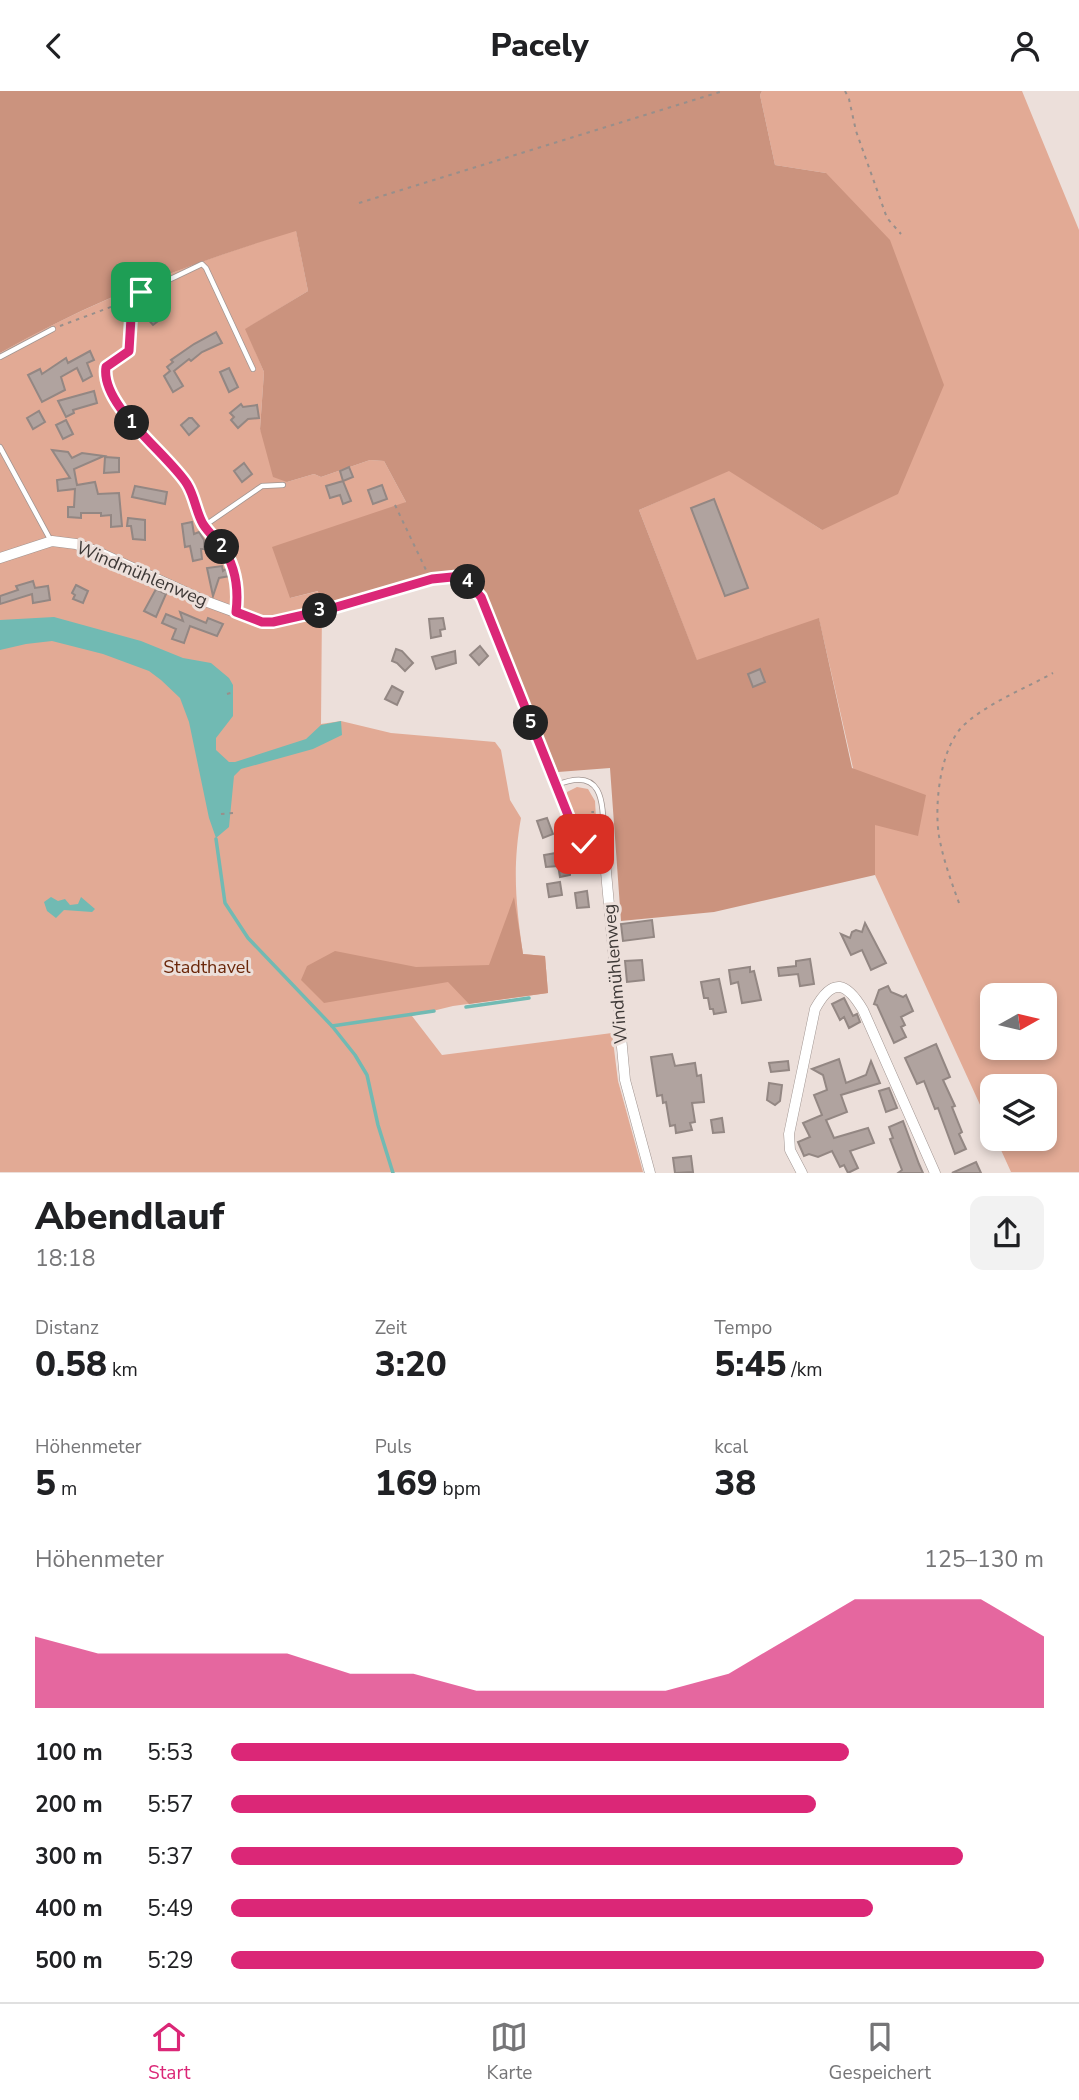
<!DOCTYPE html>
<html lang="de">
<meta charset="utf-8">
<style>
body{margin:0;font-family:"Nunito Sans",sans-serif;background:#f2f2f2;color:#202124;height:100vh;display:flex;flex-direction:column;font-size:26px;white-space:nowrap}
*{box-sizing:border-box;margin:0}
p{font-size:23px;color:#757577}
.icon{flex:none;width:38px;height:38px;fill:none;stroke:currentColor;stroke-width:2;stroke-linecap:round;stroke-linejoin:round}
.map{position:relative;height:1082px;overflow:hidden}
.details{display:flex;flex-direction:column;background:#fff;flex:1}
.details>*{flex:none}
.needle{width:46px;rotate:82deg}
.buttons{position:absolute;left:980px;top:892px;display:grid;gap:14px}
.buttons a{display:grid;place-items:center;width:77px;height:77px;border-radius:14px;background:#fff;box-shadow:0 4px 10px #0003;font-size:35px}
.pin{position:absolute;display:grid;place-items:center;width:60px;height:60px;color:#fff;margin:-30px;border-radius:14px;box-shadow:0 4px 10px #0006}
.km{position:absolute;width:35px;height:35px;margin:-18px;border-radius:50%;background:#222;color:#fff;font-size:19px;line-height:35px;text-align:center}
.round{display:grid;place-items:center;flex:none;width:74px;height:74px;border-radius:14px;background:#f2f2f2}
.summary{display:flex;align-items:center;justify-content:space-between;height:119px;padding:0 35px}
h1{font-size:38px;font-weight:800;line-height:52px}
.stats{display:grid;grid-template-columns:repeat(3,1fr);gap:10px;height:119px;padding:7px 35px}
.stats div{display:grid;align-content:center}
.stats b{font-size:35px;font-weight:800}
.stats small{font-size:19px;font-weight:400}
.stats p{font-size:19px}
.chart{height:196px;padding:14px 35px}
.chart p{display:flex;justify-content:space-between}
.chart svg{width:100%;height:126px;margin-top:7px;fill:#db2777;opacity:.7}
ul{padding:0 35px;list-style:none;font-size:23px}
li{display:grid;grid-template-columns:112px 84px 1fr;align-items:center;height:52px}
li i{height:18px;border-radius:9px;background:#db2777}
header{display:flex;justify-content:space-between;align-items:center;height:91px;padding:0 35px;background:#fff;font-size:32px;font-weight:800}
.tabs{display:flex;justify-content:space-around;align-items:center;height:98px;border-top:2px solid #e0e0e0;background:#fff;font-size:19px;color:#757577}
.tabs a{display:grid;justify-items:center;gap:4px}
.tabs .current{color:#db2777}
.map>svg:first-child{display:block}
.green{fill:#e2aa95;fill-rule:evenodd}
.forest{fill:#cb937e}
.water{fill:#71bab3}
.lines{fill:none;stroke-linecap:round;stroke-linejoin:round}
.stream{stroke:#71bab3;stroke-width:3.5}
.building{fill:#b0a39f;stroke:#938783;stroke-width:2}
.service-casing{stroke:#a19591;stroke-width:6}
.minor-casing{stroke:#a19591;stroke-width:11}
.path{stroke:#988f8b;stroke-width:2;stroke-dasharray:3.5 5;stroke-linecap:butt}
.service{stroke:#fff;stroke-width:4.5}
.minor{stroke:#fff;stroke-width:10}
.route-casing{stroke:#fff;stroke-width:14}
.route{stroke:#db2777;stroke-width:9}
.labels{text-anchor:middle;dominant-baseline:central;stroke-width:6;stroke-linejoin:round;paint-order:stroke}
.street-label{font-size:18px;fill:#3d3836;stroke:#ecdfda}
.park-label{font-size:18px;fill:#6b270a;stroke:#ecdfda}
</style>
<header><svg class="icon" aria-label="back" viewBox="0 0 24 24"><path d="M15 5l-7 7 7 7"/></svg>Pacely<svg class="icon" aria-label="person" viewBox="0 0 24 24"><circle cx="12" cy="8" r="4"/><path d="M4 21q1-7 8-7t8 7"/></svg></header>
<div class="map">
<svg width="1079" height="1082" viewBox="0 0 1079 1082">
<rect width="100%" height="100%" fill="#ecdfda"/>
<g class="green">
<path d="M762 0H1022L1079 139V1081H1011L996 1048H1045V996H992V1040L875 784V734L853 677 819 528 697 570 639 419 729 379 822 439 826 82 775 74 760 4ZM992 905H1045V957H992Z"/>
<path d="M296 139 308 200 246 238 264 281 260 338 287 391 314 383 321 386 370 369 384 370 406 411 290 507 319 500 322 515 321 633 341 630 391 642 495 651 501 659 510 709 521 727C512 777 516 814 523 863L545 865 548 902 453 915 412 925 442 964 612 942 618 990 643 1081H0V262C93 209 194 171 296 139Z"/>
<path d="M577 696 588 698 595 710 596 727 591 728 593 741H596L593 745 584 746 581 743 567 708V701Z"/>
</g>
<g class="forest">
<path d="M0 0H762L760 4 775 74 826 82 890 149 944 294 898 403 822 439 729 380 639 419 697 569 819 527 852 677 926 704 918 745 875 734V784L714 821 621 830 610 677 558 681 483 502 463 480 428 483 322 515 318 500 290 507 272 456 406 411 384 370 370 369 321 386 314 383 287 391 273 386 260 338 264 281 245 238 308 200 296 140C193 171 93 209 0 262Z"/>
<path d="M514 806 523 863 545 865 548 902 469 913 448 891 324 912 301 889 307 875 335 860 416 876 489 874Z"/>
</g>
<g class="water">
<path d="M54 526 141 550 183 567 211 572 229 587 233 594V625L216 647V659L229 671H235L306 648 321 634 341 630 342 644 313 658 241 678 234 685 229 736 216 747 209 727 189 631 180 607 161 589 149 580 103 563 52 550 26 553 0 559V529Z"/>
<path d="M51 806 58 810 65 808 70 814 78 813 81 806 95 818 92 821 64 819 56 827 47 820 44 811Z"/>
</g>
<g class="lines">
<g class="stream">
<path d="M216 748 225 812 248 847 332 935 355 964 367 984 378 1034 393 1082"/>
<path d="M466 916 529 907"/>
<path d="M332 935 434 920"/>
</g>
</g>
<g class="building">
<path d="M158 214 166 224 153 234 145 225Z"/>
<path d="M216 241 222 252 202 261 191 270 189 268 174 280 183 295 173 301 164 285 170 280 167 276 173 271 171 269 194 253Z"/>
<path d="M90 260 94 269 87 272 92 285 83 290 77 277 61 286 65 299 42 311 28 284 40 278 42 283 66 267 68 272Z"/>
<path d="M229 277 238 296 229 301 220 281Z"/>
<path d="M94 300 97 312 73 319 74 322 66 326 58 310Z"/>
<path d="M241 313 243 316 257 314 259 327 248 328 238 337 231 329 234 326 230 322Z"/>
<path d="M39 320 45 331 33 338 27 327Z"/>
<path d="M189 327H192L199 335 189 344 181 334Z"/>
<path d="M66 329 73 343 63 348 56 334Z"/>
<path d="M52 359 68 361 72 367 82 362 104 365 74 378 77 394 95 391 98 403 119 402 122 435 111 436V424L101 425V422H81V427L68 426V416H74L75 398 58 400 57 389 70 387Z"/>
<path d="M105 366 119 367V381L104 382Z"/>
<path d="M244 372 252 383 242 391 234 380Z"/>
<path d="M349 376 353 386 343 390 351 410 343 413 340 404 330 407 326 395 343 390 340 380Z"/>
<path d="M382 394 387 408 373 413 368 399Z"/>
<path d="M135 395 167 401 165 413 132 406Z"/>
<path d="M714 408 748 497 725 505 691 417Z"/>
<path d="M128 427 145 429V449L133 448 131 435H127Z"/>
<path d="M192 431 194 443 199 441 204 449V458H201L202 468 193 470 190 455 185 456 182 433Z"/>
<path d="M222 475 223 480 227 477 230 485 219 487 213 505 207 477Z"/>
<path d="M33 490 35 497 48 495 50 509 33 512 32 503 0 513V505L18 499 16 495Z"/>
<path d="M76 494 88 500 83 512 73 508 75 504 72 502Z"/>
<path d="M156 498 166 503 156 526 144 520Z"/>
<path d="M180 521 206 532 208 527 223 533 217 545 190 535 184 552 172 548 176 538 162 532 166 523 183 530Z"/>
<path d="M443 527 445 538 440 539 441 545 431 547 429 528Z"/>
<path d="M480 555 488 565 479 574 470 564Z"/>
<path d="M396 558 402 560 413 572 405 580 397 572 392 570Z"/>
<path d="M455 560 456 572 436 578 432 566Z"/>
<path d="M760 578 765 591 753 596 748 583Z"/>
<path d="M392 595 403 601 397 614 385 608Z"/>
<path d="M547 727 553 743 543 747 537 730Z"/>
<path d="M556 762 558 775 546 776 544 764Z"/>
<path d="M570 768 574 778 570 780V784L560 786 558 774Z"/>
<path d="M560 791 562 804 549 806 547 793Z"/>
<path d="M587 800 589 816 577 817 575 802Z"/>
<path d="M652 829 654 846 623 850 621 833Z"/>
<path d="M865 832 886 872 871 879 862 859 851 864 841 843 850 847 852 841 856 839 862 841Z"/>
<path d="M810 868 814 893 800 895 798 883 779 885 778 877 796 875V870Z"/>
<path d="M642 869 644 889 627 891 625 870Z"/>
<path d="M750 876V881L754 880 761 909 742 912 738 891 731 893 729 879Z"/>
<path d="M719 888 726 921 714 923 713 918H710L708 907H704L701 891Z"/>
<path d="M888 895 891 901 903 906 906 904 913 920 901 926 905 934 901 936 906 946 894 952 877 914 874 913 879 899Z"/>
<path d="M844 907 853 925 857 923 860 931 849 937 844 926 840 929 832 913Z"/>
<path d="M936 953 950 986 943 989 955 1015 952 1016 962 1041 959 1043 966 1058 955 1063 938 1017 935 1018 924 990 917 993 905 967Z"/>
<path d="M672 963 675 975 695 972 697 985 701 984 704 1011 692 1012 695 1031 690 1032 692 1039 676 1042 675 1034 670 1035 666 1011 663 1012 662 1004 657 1005 651 966Z"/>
<path d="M839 968 846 992 866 984 871 970 880 992 841 1004 847 1021 826 1029 834 1047 868 1037 874 1052 850 1060 858 1077 848 1082 844 1074 840 1076 832 1060 818 1066 809 1063 804 1065 798 1051 810 1046 803 1032 822 1024 814 1004 827 999 823 984 812 978Z"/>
<path d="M788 970 789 979 771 981 769 972Z"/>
<path d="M769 992 782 994 780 1010 775 1014 767 1009Z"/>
<path d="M889 997 897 1017 886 1021 879 1000Z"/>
<path d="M722 1027 724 1041 713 1042 711 1029Z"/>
<path d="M903 1030 919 1073 923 1082H898L902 1079 890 1048 893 1047 889 1036Z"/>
<path d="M691 1065 693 1081 675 1082 673 1067Z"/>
<path d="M976 1071 981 1082H952Z"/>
</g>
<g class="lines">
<g class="service-casing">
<g id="service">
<path d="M0 266 53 238"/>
<path d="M0 356 51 450"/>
<path d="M204 435 262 395 283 394"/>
<path d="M236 521C239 496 236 474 220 454 215 447 208 441 203 433 195 420 195 406 187 393 167 364 100 313 106 276L129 260 132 210 135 205 202 173 206 177 253 278"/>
<path d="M557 694C610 672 602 723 604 758"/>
</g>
</g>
<g class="minor-casing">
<g id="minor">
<path d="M0 467 52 450 76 453 98 461 205 510 262 531H273L326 519 432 488 462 485 482 506 576 744 584 753 604 759 625 989 650 1082"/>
<path d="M802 1082 790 1059 789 1043 815 918C833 885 847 892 863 919L935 1082"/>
</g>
</g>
<g class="path">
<path d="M845 0 849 8 856 40 887 127 901 143"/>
<path d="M359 112 723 0"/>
<path d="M60 235 124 211"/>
<path d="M395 414 426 479"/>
<path d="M227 603 234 601"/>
<path d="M221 723 233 722"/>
<path d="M582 735 591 721H594"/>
<path d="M959 812C951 790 943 768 939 745 934 714 940 655 965 633 990 611 1024 598 1053 582"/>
</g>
<use href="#service" class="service"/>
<use href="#minor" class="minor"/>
</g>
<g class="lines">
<g class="route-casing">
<path id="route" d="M141 201 132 210 129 260 106 276C100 314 168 363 187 393 195 406 196 421 203 433 208 441 215 447 221 454 236 475 239 497 236 521L262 531H273L326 519 432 488 462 485 481 506 576 744 584 753"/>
</g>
<use href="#route" class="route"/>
</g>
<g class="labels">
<g class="street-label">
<text transform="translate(142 483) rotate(23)">Windmühlenweg</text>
<text transform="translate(615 883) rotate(-95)">Windmühlenweg</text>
</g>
<g class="park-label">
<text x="207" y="876">Stadthavel</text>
</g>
</g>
</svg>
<div class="buttons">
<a><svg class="needle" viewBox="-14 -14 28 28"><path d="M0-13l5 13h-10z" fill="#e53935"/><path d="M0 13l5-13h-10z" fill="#757577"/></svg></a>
<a><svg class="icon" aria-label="layers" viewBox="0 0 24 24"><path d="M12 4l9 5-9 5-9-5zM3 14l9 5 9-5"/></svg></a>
</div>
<div class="pin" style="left:141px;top:201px;background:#1e9e55"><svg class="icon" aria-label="arrive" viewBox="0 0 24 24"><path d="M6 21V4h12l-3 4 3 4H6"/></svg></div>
<div class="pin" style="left:584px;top:753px;background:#d93025"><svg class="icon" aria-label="check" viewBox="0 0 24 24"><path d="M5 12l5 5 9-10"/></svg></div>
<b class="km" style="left:132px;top:332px">1</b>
<b class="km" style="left:222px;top:456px">2</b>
<b class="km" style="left:320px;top:520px">3</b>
<b class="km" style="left:468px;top:491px">4</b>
<b class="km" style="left:531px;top:632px">5</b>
</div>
<section class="details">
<div class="summary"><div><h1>Abendlauf</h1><p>18:18</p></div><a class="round"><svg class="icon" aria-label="share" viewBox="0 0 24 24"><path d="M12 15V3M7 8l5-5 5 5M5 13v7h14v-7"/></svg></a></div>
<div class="stats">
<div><p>Distanz</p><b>0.58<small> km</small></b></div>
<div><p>Zeit</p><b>3:20</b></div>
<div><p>Tempo</p><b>5:45<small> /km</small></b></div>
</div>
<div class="stats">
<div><p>Höhenmeter</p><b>5<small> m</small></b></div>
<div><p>Puls</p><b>169<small> bpm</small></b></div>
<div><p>kcal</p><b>38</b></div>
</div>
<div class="chart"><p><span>Höhenmeter</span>125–130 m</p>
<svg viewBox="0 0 160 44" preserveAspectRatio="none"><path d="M0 44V19L10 25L20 25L30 25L40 25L50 32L60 32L70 38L80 38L90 38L100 38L110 32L120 19L130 6L140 6L150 6L160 19V44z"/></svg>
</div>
<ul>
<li><b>100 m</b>5:53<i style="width:76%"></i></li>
<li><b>200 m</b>5:57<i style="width:72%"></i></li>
<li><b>300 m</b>5:37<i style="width:90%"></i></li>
<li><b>400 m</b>5:49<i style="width:79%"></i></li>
<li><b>500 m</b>5:29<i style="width:100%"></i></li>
</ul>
</section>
<nav class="tabs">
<a class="current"><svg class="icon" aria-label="home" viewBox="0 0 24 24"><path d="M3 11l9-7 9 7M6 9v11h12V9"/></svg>Start</a>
<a><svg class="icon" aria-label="map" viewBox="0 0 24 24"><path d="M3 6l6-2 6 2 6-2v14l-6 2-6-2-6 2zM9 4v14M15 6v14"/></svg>Karte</a>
<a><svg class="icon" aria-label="saved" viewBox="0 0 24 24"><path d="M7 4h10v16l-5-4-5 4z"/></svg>Gespeichert</a>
</nav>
